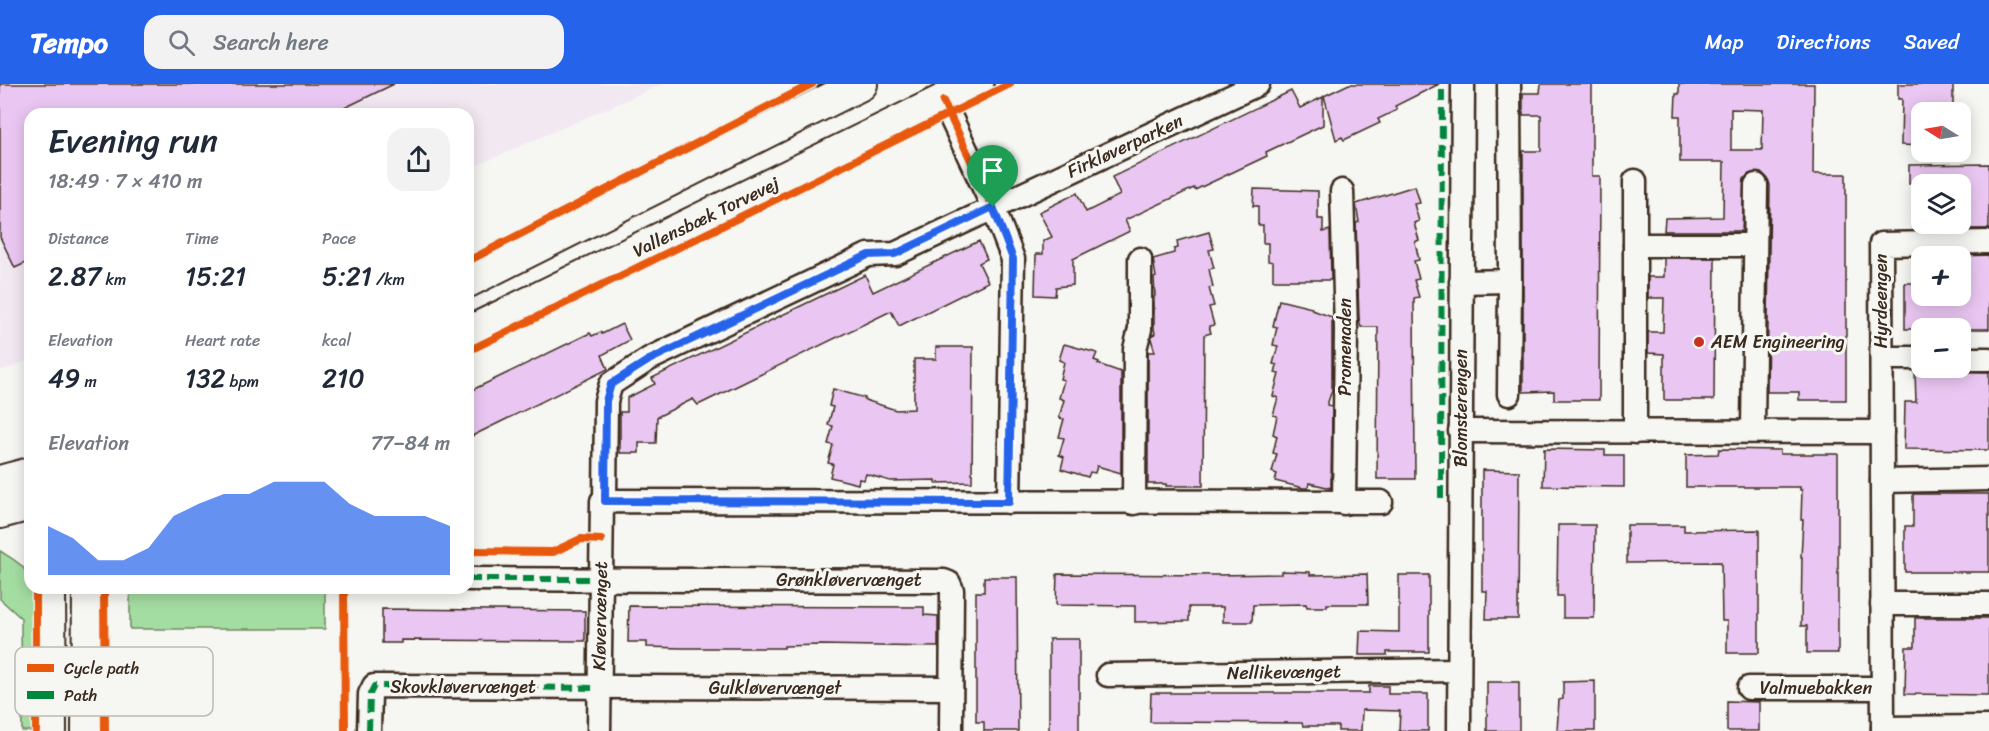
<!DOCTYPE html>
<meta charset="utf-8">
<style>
body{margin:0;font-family:Sriracha,sans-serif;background:#f2f2f3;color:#1f2937;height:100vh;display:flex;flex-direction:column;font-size:22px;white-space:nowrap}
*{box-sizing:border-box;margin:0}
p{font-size:20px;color:#747a83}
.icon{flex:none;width:33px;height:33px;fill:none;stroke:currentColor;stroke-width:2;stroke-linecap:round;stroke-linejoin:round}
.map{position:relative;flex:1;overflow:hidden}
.drawer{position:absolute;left:24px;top:24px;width:450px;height:486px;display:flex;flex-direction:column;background:#fff;border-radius:18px;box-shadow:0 3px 15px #0003}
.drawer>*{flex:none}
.needle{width:39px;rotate:281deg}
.fabs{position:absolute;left:1911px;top:18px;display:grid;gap:12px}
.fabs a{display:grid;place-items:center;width:60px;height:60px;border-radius:12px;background:#fff;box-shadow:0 3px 15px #0003;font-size:30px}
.pin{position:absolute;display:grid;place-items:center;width:51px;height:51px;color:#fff;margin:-62px -26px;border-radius:50% 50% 50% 0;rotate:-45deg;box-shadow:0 0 6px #0007}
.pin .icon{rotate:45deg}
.round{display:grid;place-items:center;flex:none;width:63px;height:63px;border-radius:18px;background:#f2f2f3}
.head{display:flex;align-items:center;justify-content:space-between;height:102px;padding:0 24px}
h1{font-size:33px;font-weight:600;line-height:45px}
.stats{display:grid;grid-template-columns:repeat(3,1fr);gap:9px;height:102px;padding:6px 24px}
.stats div{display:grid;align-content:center}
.stats b{font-size:26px;font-weight:600}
.stats small{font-size:16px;font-weight:400}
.stats p{font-size:16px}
.chart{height:168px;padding:12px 24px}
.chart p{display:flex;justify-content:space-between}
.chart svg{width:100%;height:108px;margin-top:6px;fill:#2563eb;opacity:.7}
header{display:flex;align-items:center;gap:36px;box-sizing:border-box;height:84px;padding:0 30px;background:#2563eb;color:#fff}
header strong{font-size:28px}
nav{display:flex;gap:33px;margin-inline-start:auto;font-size:21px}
.search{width:420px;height:54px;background:#f2f2f3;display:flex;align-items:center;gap:15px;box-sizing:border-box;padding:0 21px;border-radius:18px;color:#747a83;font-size:22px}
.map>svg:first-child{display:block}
.built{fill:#f2e8f2}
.green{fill:#a4dda2;stroke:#708460;stroke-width:1.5}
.building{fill:#eac7f2;stroke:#3b2a1e;stroke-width:1.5;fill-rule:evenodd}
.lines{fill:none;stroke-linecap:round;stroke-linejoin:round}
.street-casing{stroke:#3b2a1e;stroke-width:27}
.secondary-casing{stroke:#3b2a1e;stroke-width:36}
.street{stroke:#f6f6f2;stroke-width:22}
.secondary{stroke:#f6f6f2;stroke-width:32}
.quiet{stroke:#00873e;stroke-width:6;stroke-dasharray:12 6;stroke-linecap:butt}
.cycleway-casing{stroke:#f6f6f2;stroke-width:11}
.cycleway{stroke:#e8590c;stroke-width:8}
.route-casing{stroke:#fff;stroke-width:12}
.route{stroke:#2563eb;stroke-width:8}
.poi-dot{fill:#c8321e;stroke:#f6f6f2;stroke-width:2}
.labels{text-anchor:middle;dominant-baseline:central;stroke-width:6;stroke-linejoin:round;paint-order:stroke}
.street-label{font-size:18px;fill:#3b2a1e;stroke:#f6f6f2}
.poi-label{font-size:18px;fill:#3b2a1e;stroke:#f6f6f2;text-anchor:start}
.key{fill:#f6f6f2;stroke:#beb9b2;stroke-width:1.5}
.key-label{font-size:16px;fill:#3b2a1e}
</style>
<header>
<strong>Tempo</strong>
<div class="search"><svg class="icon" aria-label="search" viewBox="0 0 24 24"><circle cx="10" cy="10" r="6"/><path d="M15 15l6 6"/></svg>Search here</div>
<nav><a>Map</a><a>Directions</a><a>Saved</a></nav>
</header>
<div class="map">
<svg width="1989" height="647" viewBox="0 0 1989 647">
<rect width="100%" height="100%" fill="#f6f6f2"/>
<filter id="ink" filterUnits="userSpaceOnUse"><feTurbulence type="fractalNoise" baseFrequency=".0167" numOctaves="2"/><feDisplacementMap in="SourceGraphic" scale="12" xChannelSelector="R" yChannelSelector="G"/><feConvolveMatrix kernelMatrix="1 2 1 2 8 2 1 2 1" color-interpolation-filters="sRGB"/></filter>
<g filter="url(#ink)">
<path class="built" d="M0 0H663L468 85V30H30V275L7 285 0 286Z"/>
<g class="green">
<path d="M0 467C16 477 30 483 30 504L33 505V647H22L21 534 0 515Z"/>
<rect x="130" y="504" width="195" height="41"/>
</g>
<g class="building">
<path d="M0 0H394L332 30H30V177L15 184 0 153Z"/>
<path d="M1349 0H1439L1395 22 1397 26 1378 35 1380 39 1344 56 1342 53 1336 56 1324 12Z"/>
<path d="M1541 0H1592V92H1600L1599 316H1554V307L1523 308V67H1541V31H1523V9H1540Z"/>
<path d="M1679 0H1814L1813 90H1846V316H1799V308H1767L1770 101 1768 95 1763 90 1756 88 1749 90 1744 95 1742 147H1664L1665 134 1723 133 1724 78H1680V32H1675L1676 10H1679ZM1731 25 1763 26 1762 66H1731Z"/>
<path d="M1898 0H1953V28H1922V62L1901 61 1902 15H1898Z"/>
<path d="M1291 7 1300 24 1323 13V41L1266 68 1267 72 1195 106 1194 104 1125 136 1130 147 1073 175V201L1056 203 1055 212 1035 211 1036 170H1043V157L1052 153 1039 128 1077 109 1086 128 1120 111 1112 93Z"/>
<path d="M1989 80V145H1960V100H1909V81Z"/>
<path d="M1415 102 1420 119 1414 120 1419 137 1414 139 1419 156 1415 158 1419 176 1414 177 1419 195 1414 196 1419 213 1414 214 1415 395H1377L1378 243H1361L1359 235 1356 139 1359 138 1356 120Z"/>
<path d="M1254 105 1318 107V135H1323V148L1330 146 1331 196H1273V178L1268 177V159H1263V141H1258V122H1253Z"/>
<path d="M1209 148 1214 165 1209 166 1214 184 1209 185 1213 203 1209 204 1214 222 1209 223 1214 241 1209 242 1211 249 1204 251 1203 402H1166V400H1148V268H1155L1151 255 1152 251 1155 250 1154 244V213L1155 212 1154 194 1156 193 1153 175 1174 169V165L1178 164 1177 157Z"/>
<path d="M979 157 987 175 979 179 988 198 899 242 891 227 698 321 693 315 657 333 656 359H639V369H620V328H627V314L655 300 652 294 865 191 873 208Z"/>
<path d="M1989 171V245H1905V199H1922V212H1960V172Z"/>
<path d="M1664 174H1715L1714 316H1664V270L1648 269V248H1663L1664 214H1648V193H1664Z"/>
<path d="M1279 216 1312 224V226L1332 233V306L1327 321 1332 322 1331 404 1309 399 1308 404H1303L1275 397 1277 390 1272 388 1277 370 1273 369 1277 352 1273 350 1277 332 1273 331 1278 314 1273 312 1279 290 1275 289 1277 281 1273 280 1278 262 1273 261 1277 243 1273 242Z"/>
<path d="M622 240 630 256 602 271 608 285 468 354V308L590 249 592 252 601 248 602 250Z"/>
<path d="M1064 260 1097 269 1094 276 1099 278 1098 280 1121 288V389L1097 382 1095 389 1090 388 1088 393 1061 385 1064 373 1059 371 1064 354 1059 353 1064 335 1059 334 1064 316 1059 314 1064 296 1060 295 1064 278 1059 276Z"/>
<path d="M936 263H973L972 398 936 399V396L890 397 866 390 864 396 859 395 858 400 830 393 833 380 828 379 833 361 828 360 833 342 828 341 833 323 829 322 833 305 865 314V316L896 326 914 325V275H936Z"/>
<path d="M1928 286 1989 288V366L1904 365 1905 318H1916L1915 288Z"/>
<path d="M1544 365 1605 366V371H1624V403L1543 402Z"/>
<path d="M1719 365 1780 366V370H1838V569H1807V542H1801L1802 473H1801L1803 436H1801L1802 406H1800V403H1686V371L1718 370Z"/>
<path d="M1482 386 1519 387 1518 535H1486L1487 507H1482Z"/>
<path d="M1913 410H1989V488H1905V442H1913Z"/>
<path d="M1558 441H1595L1594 534H1563V512H1557Z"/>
<path d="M1627 441H1684V447L1759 446V569H1727V537H1722L1721 478 1627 479Z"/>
<path d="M1281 487 1310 488V491L1367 490 1368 520H1327V523H1307L1306 520 1253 521 1252 538H1223V523H1189V537L1135 538V522L1056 521 1057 490 1217 491 1281 490Z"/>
<path d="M1399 491H1429V568H1387V571H1359L1360 547 1399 548Z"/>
<path d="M984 493H1017L1018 647H984V638H976V508H984Z"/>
<path d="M629 522 924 523V531L938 532V563L820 561 784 562V564H682L647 563V558H628Z"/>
<path d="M382 525 585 527V557L401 556V559H382Z"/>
<path d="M1915 534H1989V611L1905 610 1906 563H1915Z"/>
<rect x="1049" y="555" width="30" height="92"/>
<path d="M1595 597V647H1557L1559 616 1563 615V598Z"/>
<rect x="1487" y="598" width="32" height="49"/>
<path d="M1369 602H1388V610H1428V647H1399L1400 627 1362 626 1361 647H1338V642H1303L1302 639 1150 638 1151 609H1369Z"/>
<path d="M1727 617 1759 618V647H1727Z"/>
</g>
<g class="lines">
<g class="street-casing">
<g id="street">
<path d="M1509 0 1510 197 1509 310"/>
<path d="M943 17 993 123 1013 175 1009 418"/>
<path d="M1635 97V348"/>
<path d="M1342 107 1346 245 1344 419"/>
<path d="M1635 161H1755"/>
<path d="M1461 198 1510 197"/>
<path d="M1882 274H1922"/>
<path d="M1960 275H1989"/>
<path d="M1460 347 1882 348"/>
<path d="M1753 347 1756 101"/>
<path d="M1882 397 1989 395"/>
<path d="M605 417 606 317 611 300 649 275 868 171 895 170 1258 0"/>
<path d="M1134 419 1135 265 1140 245V175"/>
<path d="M468 495 944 497 949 499 952 506 951 647"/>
<path d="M1882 520H1989"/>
<path d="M1108 591 1459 586"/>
<path d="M1749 604H1882"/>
<path d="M1883 644 1989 643"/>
<path d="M369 647 370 610 374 602 951 604"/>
<path d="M599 647 602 417 1381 418"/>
<path d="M1459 647 1463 0"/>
<path d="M1883 647 1881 160 1989 158"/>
</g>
</g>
<g class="secondary-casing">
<g id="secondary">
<path d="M468 197 861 0"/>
<path d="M468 249 977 0"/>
<path d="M0 398 30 390"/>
<path d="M0 428 30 420"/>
<path d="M49 504 50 647"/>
<path d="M88 647 89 504"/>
</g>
</g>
<use href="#street" class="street"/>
<use href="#secondary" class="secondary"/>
<g class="quiet">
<path d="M1441 414 1442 0"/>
<path d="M468 495H601"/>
<path d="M369 647 370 610 374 602 598 604"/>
</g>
<g class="cycleway-casing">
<g id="cycleway">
<path d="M943 17 993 123 1013 175 1009 418"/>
<path d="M468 177 812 0"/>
<path d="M468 267 1010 0"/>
<path d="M468 467 553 468 581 455 601 456"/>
<path d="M36 504V647"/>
<path d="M104 504 105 647"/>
<path d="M344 504 345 647"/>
</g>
</g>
<use href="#cycleway" class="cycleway"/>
</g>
</g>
<g class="lines" filter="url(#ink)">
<g class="route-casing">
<path id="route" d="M993 123 1013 175 1009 418 605 417 606 317 611 300 649 276 868 171 895 170Z"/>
</g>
<use href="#route" class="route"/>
</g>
<circle class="poi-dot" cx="1699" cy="258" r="6"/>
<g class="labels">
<g class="street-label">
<text transform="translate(1125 62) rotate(-25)">Firkløverparken</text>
<text transform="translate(706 133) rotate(-26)">Vallensbæk Torvevej</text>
<text transform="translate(1881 217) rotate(-90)">Hyrdeengen</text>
<text transform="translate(1345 263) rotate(-90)">Promenaden</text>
<text transform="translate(1461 324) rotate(-90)">Blomsterengen</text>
<text x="849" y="496">Grønkløvervænget</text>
<text transform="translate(600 532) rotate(-89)">Kløvervænget</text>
<text transform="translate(1284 588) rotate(-1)">Nellikevænget</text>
<text x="463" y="603">Skovkløvervænget</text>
<text x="775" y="604">Gulkløvervænget</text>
<text x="1816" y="604">Valmuebakken</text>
</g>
<g class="poi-label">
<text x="1711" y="258">AEM Engineering</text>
</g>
</g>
<rect x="15" y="563" width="198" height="69" rx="9" class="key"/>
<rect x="27" y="580" width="27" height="8" fill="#e8590c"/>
<rect x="27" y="607" width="27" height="8" fill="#00873e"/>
<g class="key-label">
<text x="64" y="590">Cycle path</text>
<text x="64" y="617">Path</text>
</g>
</svg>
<div class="fabs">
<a><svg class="needle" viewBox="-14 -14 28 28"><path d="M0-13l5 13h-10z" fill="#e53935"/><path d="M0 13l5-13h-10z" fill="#747a83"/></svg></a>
<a><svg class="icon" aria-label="layers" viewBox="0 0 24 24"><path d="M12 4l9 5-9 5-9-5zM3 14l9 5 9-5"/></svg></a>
<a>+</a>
<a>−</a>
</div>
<div class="pin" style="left:993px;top:123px;background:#1e9e55"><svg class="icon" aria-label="arrive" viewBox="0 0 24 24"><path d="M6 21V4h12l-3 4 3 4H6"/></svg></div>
<section class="drawer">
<div class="head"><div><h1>Evening run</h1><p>18:49 · 7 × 410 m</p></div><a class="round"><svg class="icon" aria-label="share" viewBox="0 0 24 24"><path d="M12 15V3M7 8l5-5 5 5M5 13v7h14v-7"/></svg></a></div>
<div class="stats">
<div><p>Distance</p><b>2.87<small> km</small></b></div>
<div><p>Time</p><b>15:21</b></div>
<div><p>Pace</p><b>5:21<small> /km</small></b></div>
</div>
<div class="stats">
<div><p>Elevation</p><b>49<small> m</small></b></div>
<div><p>Heart rate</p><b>132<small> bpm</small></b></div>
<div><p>kcal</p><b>210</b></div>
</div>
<div class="chart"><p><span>Elevation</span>77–84 m</p>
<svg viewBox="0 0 160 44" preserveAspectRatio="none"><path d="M0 44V24L10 29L20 38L30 38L40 33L50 20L60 15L70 11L80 11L90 6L100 6L110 6L120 15L130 20L140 20L150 20L160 24V44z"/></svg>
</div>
</section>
</div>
